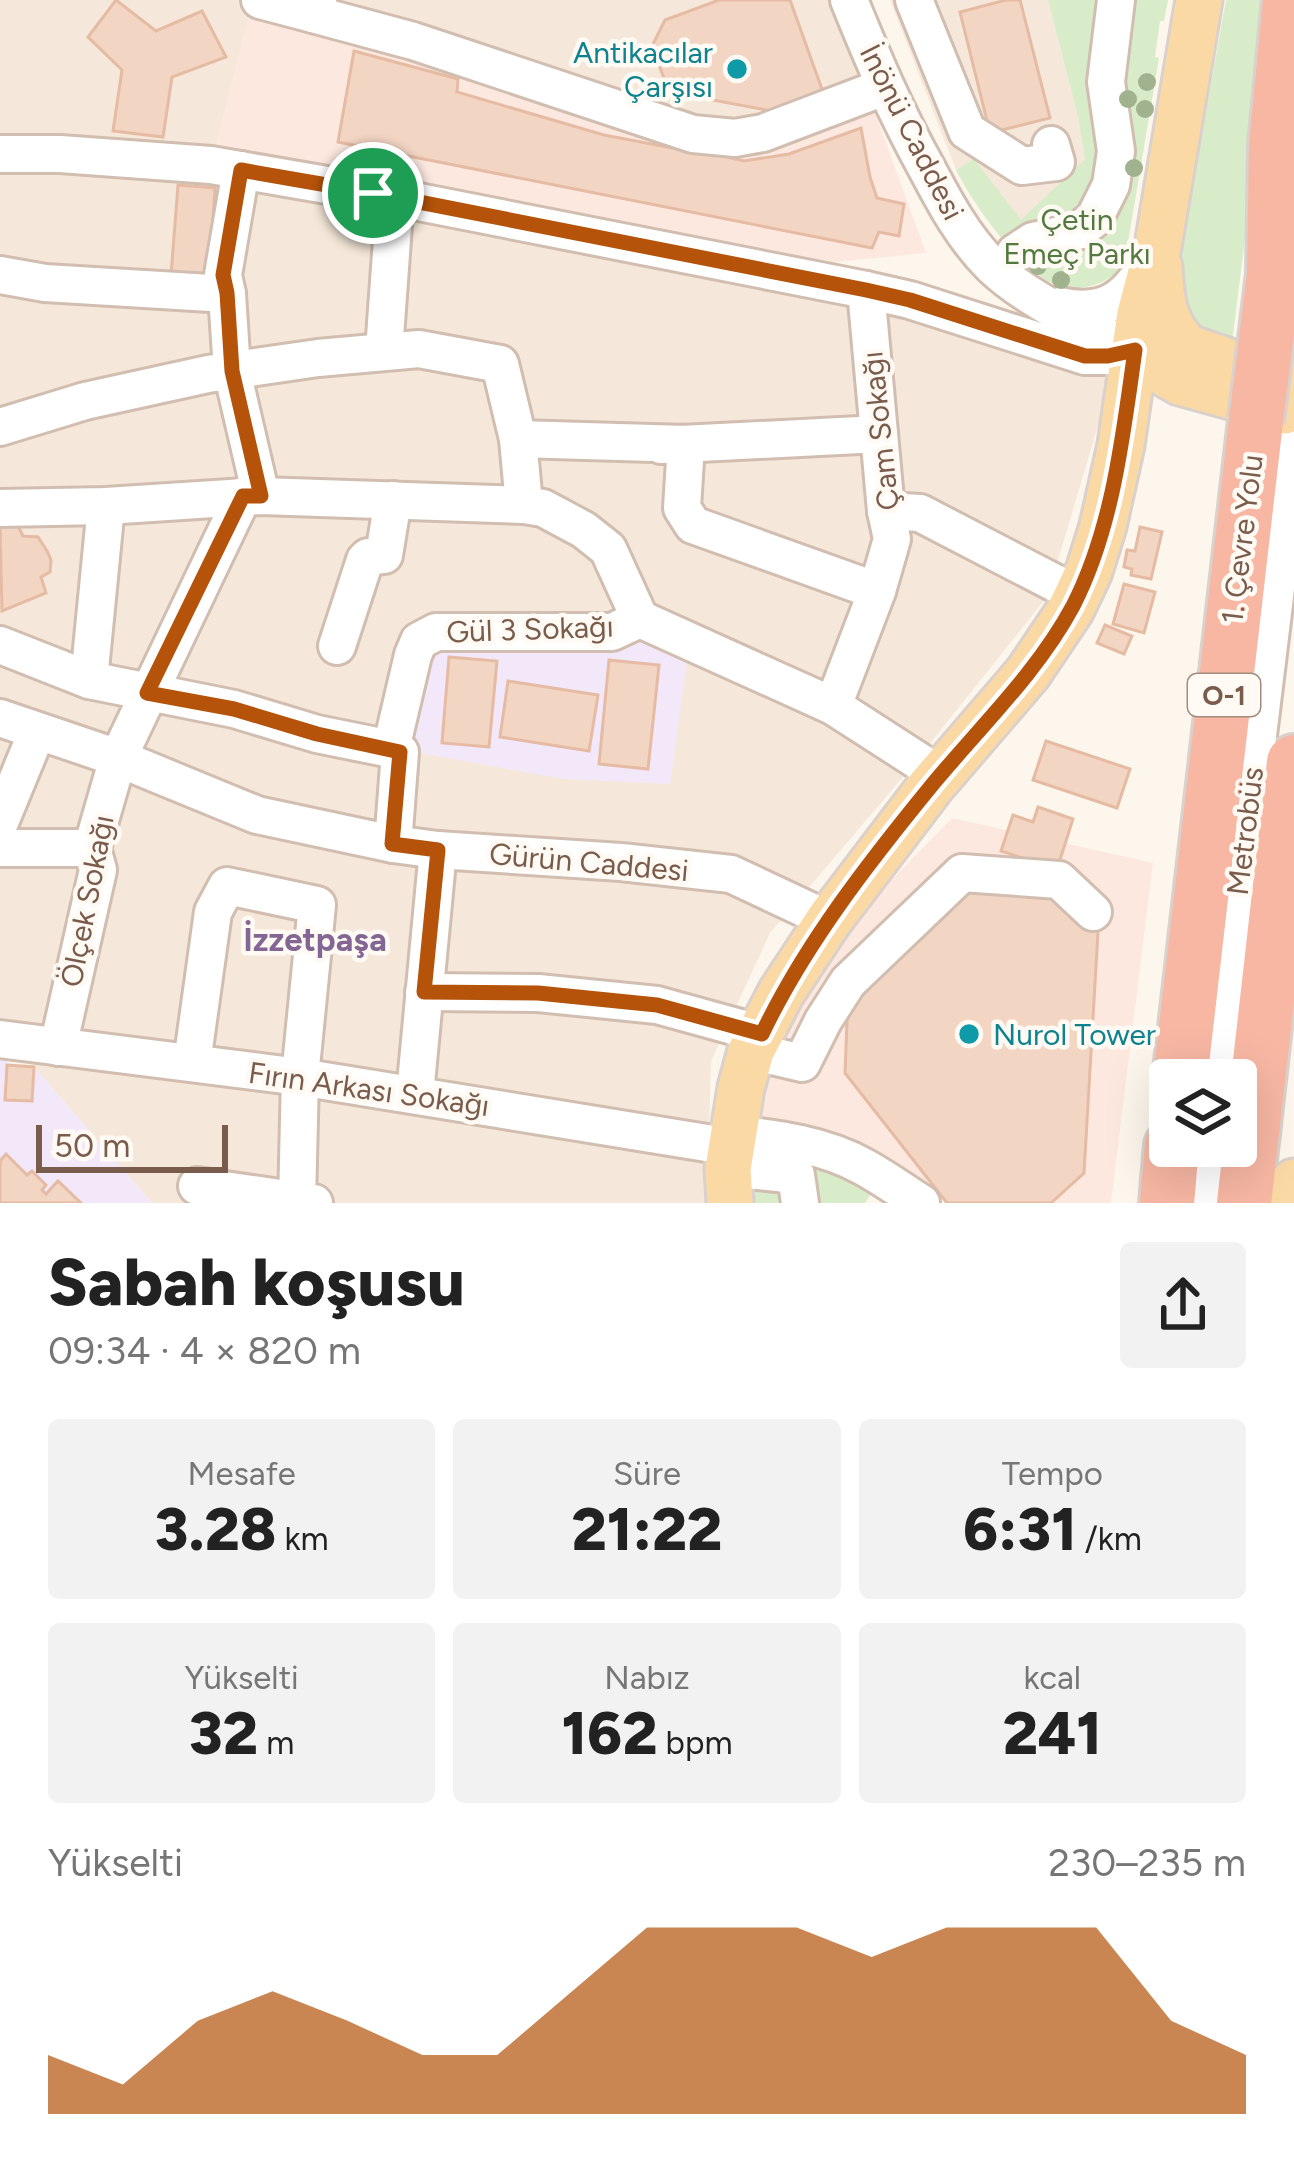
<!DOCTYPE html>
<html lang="tr">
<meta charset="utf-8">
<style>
body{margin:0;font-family:Figtree,sans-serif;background:#f2f2f2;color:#222;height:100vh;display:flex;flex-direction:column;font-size:45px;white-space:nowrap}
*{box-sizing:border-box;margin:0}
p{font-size:39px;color:#767676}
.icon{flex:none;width:66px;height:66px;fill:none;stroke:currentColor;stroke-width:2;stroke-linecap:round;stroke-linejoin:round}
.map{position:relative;height:1203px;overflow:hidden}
.sheet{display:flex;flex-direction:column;background:#fff;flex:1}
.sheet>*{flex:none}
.tools{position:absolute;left:1149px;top:1059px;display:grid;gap:24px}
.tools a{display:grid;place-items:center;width:108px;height:108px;border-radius:12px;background:#fff;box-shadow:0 12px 48px #0002;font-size:60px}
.scale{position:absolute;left:36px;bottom:30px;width:192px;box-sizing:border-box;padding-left:12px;border:6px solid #7a5c4d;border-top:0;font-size:33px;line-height:42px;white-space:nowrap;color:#7a5c4d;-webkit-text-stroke:9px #fffaf3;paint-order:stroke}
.pin{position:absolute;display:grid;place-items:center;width:102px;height:102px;color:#fff;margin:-51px;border:6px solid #fff;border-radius:50%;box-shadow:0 3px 12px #0007}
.round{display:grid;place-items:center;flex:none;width:126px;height:126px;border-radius:12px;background:#f2f2f2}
.overview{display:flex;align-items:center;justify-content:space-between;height:204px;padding:0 48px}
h1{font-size:66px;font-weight:800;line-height:90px}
.metrics{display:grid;grid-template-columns:repeat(3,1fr);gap:18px;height:204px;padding:12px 48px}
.metrics div{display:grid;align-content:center;border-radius:12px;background:#f2f2f2;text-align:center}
.metrics b{font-size:60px;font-weight:800}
.metrics small{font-size:33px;font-weight:400}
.metrics p{font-size:33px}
.chart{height:336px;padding:24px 48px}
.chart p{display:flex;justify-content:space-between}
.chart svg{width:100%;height:216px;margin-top:12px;fill:#b45309;opacity:.7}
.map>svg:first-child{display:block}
.residential{fill:#f5e8da}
.commercial{fill:#fde8e0}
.education{fill:#f3e8fa}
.green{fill:#d8ecc9}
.building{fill:#f3d5c3;stroke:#e6bba3;stroke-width:3}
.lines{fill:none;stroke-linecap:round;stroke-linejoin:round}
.minor-casing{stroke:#d1beb0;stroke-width:42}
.major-casing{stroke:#dad1cd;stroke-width:51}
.highway-casing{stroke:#dad1cd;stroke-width:60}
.minor{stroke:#fff;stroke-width:36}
.major{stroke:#fbd9a5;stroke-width:45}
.highway{stroke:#f7b7a3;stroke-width:54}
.highway-bridge-casing{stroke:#dad1cd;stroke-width:60;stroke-linecap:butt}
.highway-bridge{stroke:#f7b7a3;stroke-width:54}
.tree{fill:#a0b28e}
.route-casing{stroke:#fff;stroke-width:24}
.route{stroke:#b45309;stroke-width:15}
.culture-dot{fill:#0f9aa8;stroke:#fffaf3;stroke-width:4.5}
.labels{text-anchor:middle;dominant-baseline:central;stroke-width:9;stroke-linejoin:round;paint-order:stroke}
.shield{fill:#fffaf3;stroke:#a28b7f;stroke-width:3}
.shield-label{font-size:27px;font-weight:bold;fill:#7a5c4d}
.culture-label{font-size:30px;fill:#0d838f;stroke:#fffaf3;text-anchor:end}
.street-label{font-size:30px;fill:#7a5c4d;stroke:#fffaf3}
.park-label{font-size:30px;fill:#537a41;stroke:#fffaf3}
.neighbourhood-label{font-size:33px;font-weight:bold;fill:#846695;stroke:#fffaf3}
</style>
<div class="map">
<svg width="1294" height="1203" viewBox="0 0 1294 1203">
<rect width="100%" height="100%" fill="#fdf6ec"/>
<g class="residential">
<path d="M0 0H253L215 152 834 262 965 307 1113 375 1047 597 903 777 770 933 711 1061 707 1203H152L34 1067 8 1050 0 1049Z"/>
<path d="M346 0H830L865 85 768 123 717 126Z"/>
<path d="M890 0H1048L1078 117 1085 159 1021 221 974 160 956 170Z"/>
</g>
<g class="commercial">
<path d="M253 0H346L717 126 768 123 865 85 926 253 834 262 214 152Z"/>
<path d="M952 818 1153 863 1111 1203H951L860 1155 753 1118 772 1032 827 946Z"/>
</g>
<g class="education">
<path d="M626 636 687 660 670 784 564 779 403 750 437 644Z"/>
<path d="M0 1049 8 1050 5 1100 32 1101 34 1067 152 1203H0Z"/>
</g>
<g class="green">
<path d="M1048 0H1168L1164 21H1160L1155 57 1159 58 1126 254C1121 269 1116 275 1102 282 1089 288 1069 291 1056 285 1020 271 973 204 956 170L974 159 1021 220 1085 159 1078 117Z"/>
<path d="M1226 0H1275L1231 350 1207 343 1178 296 1182 245Z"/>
<path d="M748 1143 795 1152 875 1188 865 1203H747Z"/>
</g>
<g class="building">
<path d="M116 0 156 31 202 11 226 57 172 77 163 137 113 131 122 70 88 37Z"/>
<path d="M719 0H790L823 92 772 111 669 92 652 46 665 20Z"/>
<path d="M1006 0H1020L1050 118 990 133 960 12Z"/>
<path d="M354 51 458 79 457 92 604 135 688 151V148L744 161 789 154 861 128 870 177 877 198 904 204 899 236 879 232 872 248 338 142Z"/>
<path d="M178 185 215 188 209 278 171 275Z"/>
<path d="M15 520 23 536 38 537 47 551 51 560 50 572 41 577 46 593 2 611 0 528Z"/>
<path d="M1140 527 1162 532 1151 579 1131 575 1132 569 1124 567 1127 550 1135 551Z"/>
<path d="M1124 584 1155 592 1144 633 1113 624Z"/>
<path d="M1105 625 1132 636 1124 654 1097 643Z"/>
<path d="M449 657 497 661 489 747 442 743Z"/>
<path d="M609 660 659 665 648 769 599 764Z"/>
<path d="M508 681 598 695 589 751 500 737Z"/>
<path d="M1046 741 1130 769 1117 808 1033 780Z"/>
<path d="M1038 807 1073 819 1057 869 1001 851 1013 815 1033 822Z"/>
<path d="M979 881 1058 886 1098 932 1084 1173 1051 1203H947L845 1073 848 995Z"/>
<path d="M7 1065 34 1067 32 1101 5 1100Z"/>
<path d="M6 1154 27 1175 32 1171 46 1185 42 1190 46 1194 58 1181 81 1203H0V1161Z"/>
</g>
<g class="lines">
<g class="minor-casing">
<g id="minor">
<path d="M260 0 313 14 318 0"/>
<path d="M849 0C873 59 895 111 926 167 945 203 963 237 992 266 1026 299 1091 330 1135 350"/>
<path d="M914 0 967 131 1022 166 1056 162 1051 145"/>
<path d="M313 14 413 41 693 134 735 138 763 133 884 87"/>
<path d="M0 154H60L211 165 373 193 866 290 910 300 1085 356H1108L1135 350"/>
<path d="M241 170 223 275 227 294 232 371 261 496"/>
<path d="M1015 253 1033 241 1078 231 1094 219 1111 185 1116 151 1106 82 1116 0"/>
<path d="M0 275 45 283 227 294"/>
<path d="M1060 306C1106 316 1128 298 1150 259"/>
<path d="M384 351 395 198"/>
<path d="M0 427 85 401 208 374 318 358 419 349 500 364 518 439 524 505"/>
<path d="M518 439 686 444 682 508 693 525 877 591"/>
<path d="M661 445 879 434"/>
<path d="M0 508 106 506 261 496 524 505 543 508 584 530 608 549 640 619 833 706 940 775"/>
<path d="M886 511 920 513 1078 595"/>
<path d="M0 645 89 680 234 709 317 734 391 749"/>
<path d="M337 646 365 560 368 557 384 555 393 500"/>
<path d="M89 680 106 506"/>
<path d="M833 706 877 591 892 539 886 511 866 290"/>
<path d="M0 718 118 758 257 815 393 844 438 850 621 862 731 874 829 920"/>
<path d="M0 822 37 732"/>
<path d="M393 844 400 752 391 749 413 655 419 641 436 632H612L640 619"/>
<path d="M0 848H92"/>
<path d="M424 992 538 993 657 1005 762 1034"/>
<path d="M0 1039 300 1077 719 1145 734 1134C778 1139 825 1145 864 1167 884 1178 902 1191 921 1203"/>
<path d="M58 1047 98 870 92 848 118 758 243 496"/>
<path d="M751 1051 802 1063 823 1021 848 982 962 873 1059 880 1093 912"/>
<path d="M192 1063 213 912 227 886 317 905 300 1077 297 1203"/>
<path d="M1216 1080 1294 440"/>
<path d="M415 1094 438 850"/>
<path d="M747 1170 796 1175 800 1203"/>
<path d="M197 1186 314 1203"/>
<path d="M1202 1203 1209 1146"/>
</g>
</g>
<g class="major-casing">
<g id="major">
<path d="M1159 267C1161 300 1163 325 1188 348L1294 384"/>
<path d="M1135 350 1156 368 1180 382 1285 411"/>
<path d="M730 1203 728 1169 741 1088 751 1051 781 993 829 920 931 786 1028 673 1071 609 1089 571 1103 526 1121 445 1140 314 1158 246 1199 0"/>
<path d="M1272 1203 1294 1182"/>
</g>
</g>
<g class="highway-casing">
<g id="highway">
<path d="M1274 275 1276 146 1290 0"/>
<path d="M1180 1080 1256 421"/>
<path d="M1167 1203 1172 1146"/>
<path d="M1244 1203 1294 762"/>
</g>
</g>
<use href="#minor" class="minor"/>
<use href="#major" class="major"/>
<use href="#highway" class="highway"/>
<g class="highway-bridge-casing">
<path id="highway-bridge" d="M1256 421 1274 275"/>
</g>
<use href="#highway-bridge" class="highway-bridge"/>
</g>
<g class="tree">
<circle cx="1147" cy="82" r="9"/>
<circle cx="1128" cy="99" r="9"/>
<circle cx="1145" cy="109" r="9"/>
<circle cx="1134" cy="168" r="9"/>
<circle cx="1038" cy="266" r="9"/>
<circle cx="1061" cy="280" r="9"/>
</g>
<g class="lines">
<g class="route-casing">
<path id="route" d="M241 170 373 193 866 290 910 300 1085 356H1108L1135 350C1123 435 1113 528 1073 606 1037 673 980 727 932 785 869 862 805 944 762 1034L657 1005 538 993 424 992 438 850 392 844 400 752 317 734 234 709 147 693 243 496H261L232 371 227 293 223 275Z"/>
</g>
<use href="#route" class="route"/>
</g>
<g class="culture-dot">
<circle cx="737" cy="69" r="12"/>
<circle cx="969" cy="1034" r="12"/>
</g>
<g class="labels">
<rect class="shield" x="1188" y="674" width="72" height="42" rx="9"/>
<g class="shield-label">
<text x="1224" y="695">O-1</text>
</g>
<g class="culture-label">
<text x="713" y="52">Antikacılar<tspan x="713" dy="34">Çarşısı</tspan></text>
<text x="993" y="1034" text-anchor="start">Nurol Tower</text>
</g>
<g class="street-label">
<text transform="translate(912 132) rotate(63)">İnönü Caddesi</text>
<text transform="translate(880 431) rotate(-96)">Çam Sokağı</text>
<text transform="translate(1242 539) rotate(-83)">1. Çevre Yolu</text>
<text transform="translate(530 629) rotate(-2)">Gül 3 Sokağı</text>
<text transform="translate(1245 831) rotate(-83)">Metrobüs</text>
<text transform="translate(589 862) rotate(5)">Gürün Caddesi</text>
<text transform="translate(87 901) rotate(-79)">Ölçek Sokağı</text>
<text transform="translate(369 1089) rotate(8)">Fırın Arkası Sokağı</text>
</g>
<g class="park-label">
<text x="1077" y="219">Çetin<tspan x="1077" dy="34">Emeç Parkı</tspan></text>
</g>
<g class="neighbourhood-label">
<text x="315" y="939">İzzetpaşa</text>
</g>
</g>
</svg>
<div class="tools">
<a><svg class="icon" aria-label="layers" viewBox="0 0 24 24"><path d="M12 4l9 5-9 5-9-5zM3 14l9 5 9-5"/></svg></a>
</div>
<div class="scale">50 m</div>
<div class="pin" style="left:373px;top:193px;background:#1e9e55"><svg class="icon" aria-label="arrive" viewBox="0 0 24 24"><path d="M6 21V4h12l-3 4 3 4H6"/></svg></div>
</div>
<section class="sheet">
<div class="overview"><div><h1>Sabah koşusu</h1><p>09:34 · 4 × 820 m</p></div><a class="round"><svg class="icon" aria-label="share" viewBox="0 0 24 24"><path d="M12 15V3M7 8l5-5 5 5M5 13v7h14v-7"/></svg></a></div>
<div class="metrics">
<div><p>Mesafe</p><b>3.28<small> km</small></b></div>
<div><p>Süre</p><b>21:22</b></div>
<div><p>Tempo</p><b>6:31<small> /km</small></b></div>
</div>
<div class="metrics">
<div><p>Yükselti</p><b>32<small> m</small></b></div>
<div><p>Nabız</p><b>162<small> bpm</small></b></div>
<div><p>kcal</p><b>241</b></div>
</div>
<div class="chart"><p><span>Yükselti</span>230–235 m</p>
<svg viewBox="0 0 160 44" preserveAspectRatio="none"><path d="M0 44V32L10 38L20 25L30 19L40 25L50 32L60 32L70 19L80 6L90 6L100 6L110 12L120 6L130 6L140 6L150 25L160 32V44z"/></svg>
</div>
</section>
